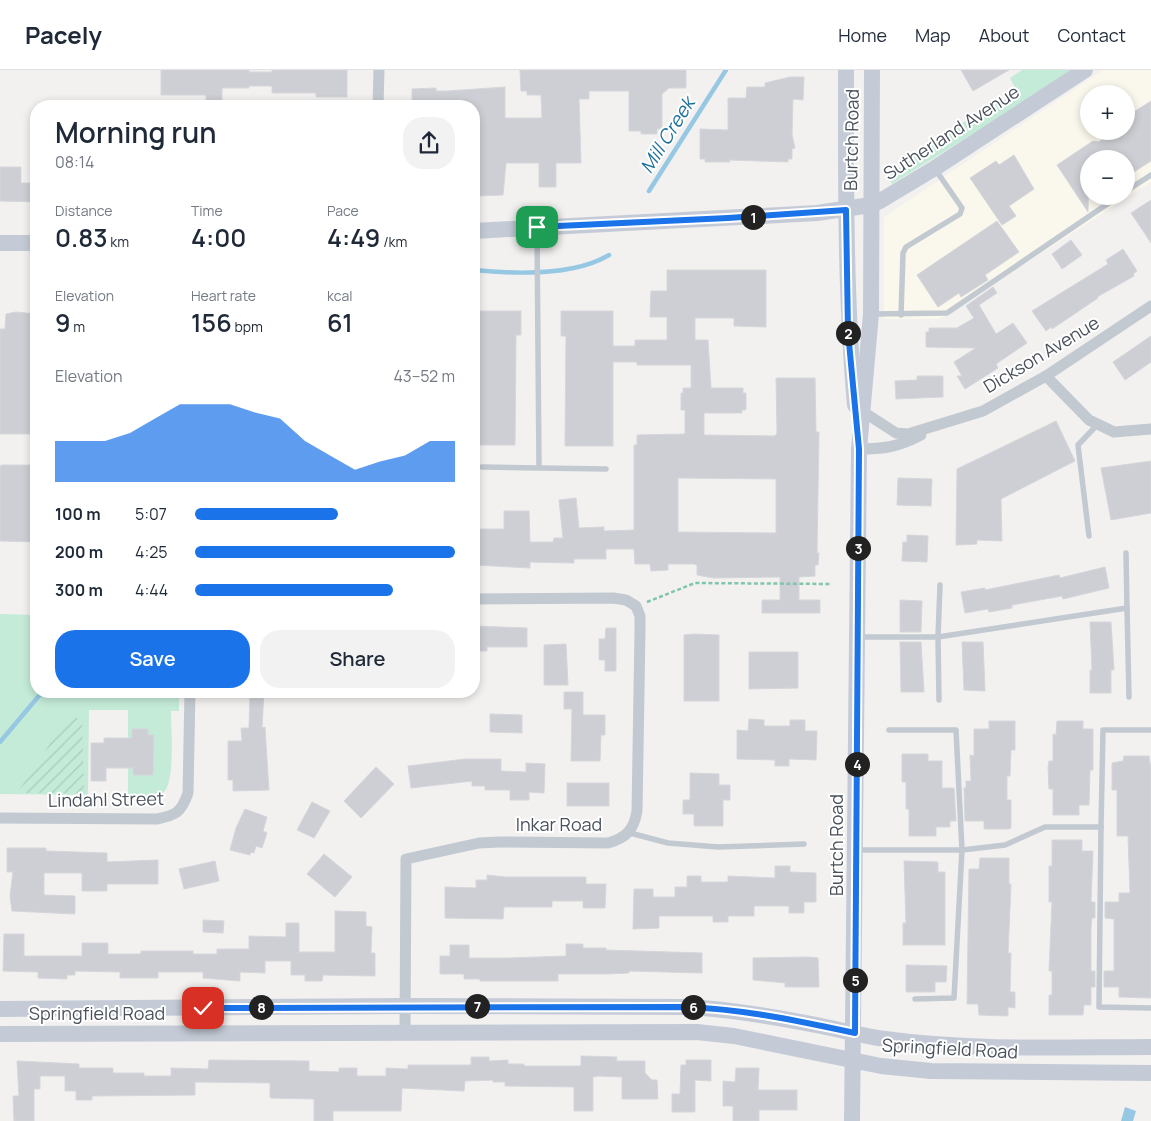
<!DOCTYPE html>
<meta charset="utf-8">
<style>
body{margin:0;font-family:Manrope,sans-serif;background:#f2f2f3;color:#1f2937;height:100vh;display:flex;flex-direction:column;font-size:19px;white-space:nowrap}
*{box-sizing:border-box;margin:0}
p{font-size:16px;color:#747a83}
.icon{flex:none;width:28px;height:28px;fill:none;stroke:currentColor;stroke-width:2;stroke-linecap:round;stroke-linejoin:round}
.map{position:relative;flex:1;overflow:hidden}
.side{position:absolute;left:30px;top:30px;width:450px;height:598px;display:flex;flex-direction:column;background:#fff;border-radius:20px;box-shadow:0 2px 8px #0003}
.side>*{flex:none}
.fabs{position:absolute;left:1080px;top:15px;display:grid;gap:10px}
.fabs a{display:grid;place-items:center;width:55px;height:55px;border-radius:50%;background:#fff;box-shadow:0 2px 8px #0003;font-size:25px}
.pin{position:absolute;display:grid;place-items:center;width:42px;height:42px;color:#fff;margin:-21px;border-radius:10px;box-shadow:0 2px 8px #0006}
.km{position:absolute;width:25px;height:25px;margin:-12px;border-radius:50%;background:#222;color:#fff;font-size:14px;line-height:25px;text-align:center}
.round{display:grid;place-items:center;flex:none;width:52px;height:52px;border-radius:20px;background:#f2f2f3}
.summary{display:flex;align-items:center;justify-content:space-between;height:85px;padding:0 25px}
h1{font-size:28px;font-weight:600;line-height:38px}
.metrics{display:grid;grid-template-columns:repeat(3,1fr);gap:8px;height:85px;padding:5px 25px}
.metrics div{display:grid;align-content:center}
.metrics b{font-size:25px;font-weight:600}
.metrics small{font-size:14px;font-weight:400}
.metrics p{font-size:14px}
.chart{height:140px;padding:10px 25px}
.chart p{display:flex;justify-content:space-between}
.chart svg{width:100%;height:90px;margin-top:5px;fill:#1a73e8;opacity:.7}
.action{display:flex;gap:10px;margin-top:auto;padding:10px 25px}
.action a{flex:1;height:58px;border-radius:20px;background:#1a73e8;color:#fff;font-size:20px;font-weight:600;line-height:58px;text-align:center}
.action a+a{background:#f2f2f3;color:#1f2937}
ul{padding:0 25px;list-style:none;font-size:16px}
li{display:grid;grid-template-columns:80px 60px 1fr;align-items:center;height:38px}
li i{height:12px;border-radius:6px;background:#1a73e8}
header{display:flex;align-items:center;gap:30px;box-sizing:border-box;height:70px;padding:0 25px;background:#fff;border-bottom:1px solid #e0e1e3}
header strong{font-size:24px}
nav{display:flex;gap:28px;margin-inline-start:auto;font-size:18px}
.map>svg:first-child{display:block}
.commercial{fill:#faf8ec;fill-rule:evenodd}
.park{fill:#c4ebd8}
.garden{fill:url(#garden-furrows)}
.water{fill:#96c8e3}
.lines{fill:none;stroke-linecap:round;stroke-linejoin:round}
.stream{stroke:#96c8e3;stroke-width:4.5}
.building{fill:#cecfd4;stroke:#d5d6db;fill-rule:evenodd}
.path{stroke:#80c5ac;stroke-width:2.5;stroke-dasharray:4 2.5;stroke-linecap:butt}
.lane{stroke:#c2c9d0;stroke-width:5.5}
.street{stroke:#c2c9d0;stroke-width:11}
.secondary{stroke:#c5cbd6;stroke-width:16}
.route-casing{stroke:#fff;stroke-width:10}
.route{stroke:#1a73e8;stroke-width:6}
.labels{text-anchor:middle;dominant-baseline:central;stroke-width:4;stroke-linejoin:round;paint-order:stroke}
.street-label{font-size:18px;fill:#4a515b;stroke:#fff}
.water-label{font-size:19px;font-style:italic;fill:#1c709c;stroke:#fff}
</style>
<header>
<strong>Pacely</strong>
<nav><a>Home</a><a>Map</a><a>About</a><a>Contact</a></nav>
</header>
<div class="map">
<svg width="1151" height="1051" viewBox="0 0 1151 1051">
<defs>
<pattern id="garden-furrows" width="10" height="10" patternUnits="userSpaceOnUse" patternTransform="scale(1.25)"><rect width="10" height="10" fill="#c4ebd8"/><path d="M-1 1l2-2M0 10L10 0M9 11l2-2" fill="none" stroke="#aacbbc"/></pattern>
</defs>
<rect width="100%" height="100%" fill="#f2f1f0"/>
<path class="commercial" d="M1103 0H1151V112L940 249H884V147ZM1089 24H1126V61H1089ZM1089 89H1126V126H1089Z"/>
<g class="park">
<path d="M1022 0H1076L892 114 888 106C930 76 970 42 1019 25L1010 8Z"/>
<path d="M0 544 36 545V621H179V641H171C171 658 176 715 162 724 154 729 137 725 128 725V640H89L88 725 0 724Z"/>
</g>
<path class="garden" d="M67 648H82L84 723H17Z"/>
<path class="water" d="M1125 1037 1136 1041 1133 1051H1121Z"/>
<g class="lines">
<g class="stream">
<path d="M649 121 726 0"/>
<path d="M474 200C514 204 574 206 609 185"/>
<path d="M0 672 43 621"/>
</g>
</g>
<g class="building">
<path d="M161 0H249V2H272V0H347V27H316V23H272V16H249V18H222V36H206V25H161Z"/>
<path d="M520 0H686V18H669L662 24V59H657V64H641V61H629V21H589V29H579L581 93H556V117H539V93H506L503 125 479 126V123H474V36H412V19L436 18V21H447L505 17V48H542L541 25H527V21H521Z"/>
<path d="M961 0H1009L973 21Z"/>
<path d="M790 7H804L803 30 793 29 792 65 795 78 792 79V89H788V92L729 90 730 92H705V89H700V59L728 60V28H746L747 17H765V13Z"/>
<path d="M1151 31V91L1126 107V89H1089L1088 142 1057 95 1093 71 1099 72 1112 61H1126V47Z"/>
<path d="M1014 85 1034 119 1009 136 1016 146 1002 155 970 108 996 91 999 95Z"/>
<path d="M0 97H21V113H36V132L0 131Z"/>
<path d="M1151 130V173L1131 143Z"/>
<path d="M997 151 1019 182 985 205 988 210 961 227 959 223 938 237 917 205Z"/>
<path d="M1071 170 1082 185 1062 199 1052 184Z"/>
<path d="M1123 179 1137 201 1133 204 1134 206 1097 227 1098 228 1052 259 1051 257 1046 261 1032 241 1108 194 1106 190Z"/>
<path d="M667 200H766V257L734 256V248H695V270H708L711 318H743V323H746V340H742V343H704V365L775 366 777 363 776 308H815L816 362H819L817 483H819L818 495H815V506L799 507V530H820V543H762V530H780V507L713 508 697 505V495L694 494H668V500L651 501 650 494H635L634 479H606V489H574V493L530 492V498L474 495V459H504V441H529L530 472H553L554 468H563L559 430 576 428 579 458 604 457V461L634 460V375H637V365L685 364V340H681V323H683V318H691V295H637V292H613V376H565L566 266H561V241H613V276H635V270H667V247H650L651 221H667ZM678 408 776 409V463L678 462Z"/>
<path d="M993 217 997 223 979 235 996 264 1013 253 1027 273 996 294 998 298 965 319 957 306H962L954 292 976 278 926 277V262H929V258H957L974 248 966 236Z"/>
<path d="M474 241H521V265H516L515 375H474Z"/>
<path d="M16 242 36 244V364H0V259H5L6 244Z"/>
<path d="M1151 266V292L1125 310 1113 292Z"/>
<path d="M917 306H943V327L896 329 895 311 917 310Z"/>
<path d="M1056 351 1075 391 1001 429 1002 471 977 470V474L956 475 957 399Z"/>
<path d="M1151 391V443L1111 450 1101 398Z"/>
<path d="M2 395H36V472L0 471V396Z"/>
<path d="M898 408 932 409 931 436 897 435Z"/>
<path d="M907 465 928 466 927 492 902 491 903 472H907Z"/>
<path d="M1105 497 1109 518 1063 529 1062 526 1012 535V538L989 542 988 539 965 543 961 522 985 518V520L1059 505 1060 508Z"/>
<path d="M900 530 922 531 921 562H900Z"/>
<path d="M1090 552H1111L1114 600H1111V623H1090V600H1092Z"/>
<path d="M474 556 527 558V577H487V581H474Z"/>
<path d="M606 558H616V601H605V590H599V569H605Z"/>
<path d="M693 564 719 565V631H684V565Z"/>
<path d="M900 572H921L924 622H901Z"/>
<path d="M962 572H983L985 621 964 620Z"/>
<path d="M566 574 568 615H544V575Z"/>
<path d="M749 582H798V618L749 619Z"/>
<path d="M250 621H264L262 658 265 657 269 720 233 721V710H228V671H242L241 658H249Z"/>
<path d="M564 622H583V645H605V665H601L600 691H571L572 639H564Z"/>
<path d="M490 644 522 645V663L490 662Z"/>
<path d="M749 649 764 650V656H790V650H805V661H817L816 690 789 689V696H775V690L737 689V660L748 661Z"/>
<path d="M989 651H1015V680H1011L1010 706H1007V730H1011V758L1009 759H984V751H965L964 718H966V711H971L970 685 974 686V659H989Z"/>
<path d="M1057 651H1083V659H1093V700H1090L1089 735H1079V745H1053V719H1049L1048 698 1049 691H1053V664L1056 665Z"/>
<path d="M132 659H148V665H154L153 705H133V698H106V711H91V673H104V668H132Z"/>
<path d="M902 684H928V691H942V718H954L956 751H950V757H936V766H909V739H906V712H902Z"/>
<path d="M1124 686H1149L1151 699V928L1119 927V917H1104V901H1114V849L1105 848V832H1119V823H1130L1128 766H1117V720H1112V693L1123 691Z"/>
<path d="M465 689H501V701L526 702V693L545 694 544 723 529 722V730H510V720H485V716H472V711L411 718 408 696Z"/>
<path d="M376 697 394 714 361 748 344 731Z"/>
<path d="M690 703 719 704V715H730V730H723V756H694V744H683V730H690Z"/>
<rect x="567" y="713" width="42" height="23"/>
<path d="M312 732 330 741 314 768 297 760Z"/>
<path d="M245 739 267 747 263 761 267 763 262 778 256 776 254 783 251 782 250 785 230 780 236 758Z"/>
<path d="M1052 770H1082V781H1093L1091 832H1095V848H1092L1091 857V901H1095V917H1091V935H1084L1083 945H1049V925H1052V901H1049L1052 832H1049V796H1052Z"/>
<path d="M7 778H46V781L107 783V792L158 790V814H107V821H82V803H44V825L75 826V844L12 841 10 826 13 802H7Z"/>
<path d="M324 784 352 807 335 827 307 804Z"/>
<path d="M980 788H1009V814H1011L1008 883H1011L1010 922H1015V938L1008 937V946L979 945 978 934H967L969 799H979Z"/>
<path d="M215 791 219 811 184 819 179 799Z"/>
<path d="M904 791 938 792V802H945V875H903V853H906Z"/>
<path d="M775 796H790V802L816 803V832H804V843H789V836H754V846H728V852H713V846H659V858L633 859 634 819H653V827H675V817H687V806H701V812H728V806L775 808Z"/>
<path d="M487 805 505 807H586V814H606L605 838H583V831H552V837H504L503 849 445 848V817L476 818V810H487Z"/>
<path d="M335 841 366 842V856L372 857 371 883H375V906L323 905 322 911H305V905H291V891H265V903L240 902V911L203 908V902H158V908H120V902L75 901V905H67V909L38 908V902L3 901 4 864H24V886H82V873H108V884H141V881H193V884H217V879H249V866L286 867V853H299V882H335Z"/>
<path d="M203 850 224 851 223 863 203 862Z"/>
<path d="M566 874H583V878H606V880L702 883V903L629 901V903L605 904H558V911H480V909H464V904H440V886H450V875H469V888H510L566 886Z"/>
<path d="M808 887 818 888 819 917H785V913L753 910V888Z"/>
<path d="M906 895 947 896 946 912H935V922H906Z"/>
<path d="M581 986 617 987 616 991H645V1003L652 1010H657L658 1029H622V1007L598 1006 593 1007V1041H574V1017L505 1016V1012H493V1010L465 1011 464 1021 402 1018 401 1041H333V1051H314V1029L270 1028V1013L195 1012V1025L92 1026V1030H76V1021H65V1006H40V1019H34V1051H14L13 1026H19L17 991 79 994V998H113V1003H144V1006H171V998L208 999 209 990 309 991V1001L339 1002V998H357V1006H386V998L408 999V995H471V987H489V991L508 990V994H524V996H581Z"/>
<path d="M686 990H711V1011L695 1010V1042H672V1024H680L681 995H686Z"/>
<path d="M736 998H759L758 1020H797V1040H759V1051H733V1036H723V1011L735 1012Z"/>
</g>
<g class="lines">
<g class="path">
<path d="M887 104 892 101"/>
<path d="M647 532 695 513 832 514"/>
</g>
<g class="lane">
<path d="M1126 121 1151 105"/>
<path d="M537 160 539 397"/>
<path d="M873 244 947 243 1119 126"/>
<path d="M901 245 903 183 906 177 960 144 962 138 935 99"/>
<path d="M482 397 606 399"/>
<path d="M1089 466 1078 375 1098 354"/>
<path d="M940 515 938 567 1127 538 1126 483"/>
<path d="M1127 538 1129 627"/>
<path d="M859 567H938L939 630"/>
<path d="M889 660H956L962 780 954 928 915 929"/>
<path d="M1101 757 1099 937 1151 938"/>
<path d="M630 763 668 773 718 777 804 774"/>
<path d="M856 780H962L1005 775 1045 757H1101L1103 660H1151"/>
</g>
<g class="street">
<path d="M378 36 379 0"/>
<path d="M1046 306 1089 350 1114 362 1151 359"/>
<path d="M862 341 896 363 908 364 983 341 1046 306 1151 236"/>
<path d="M859 379C883 379 899 377 921 365"/>
<path d="M0 748 157 749C176 745 181 743 188 723L190 621"/>
<path d="M405 961 406 789 479 773 499 772 608 773C626 768 634 760 637 741L640 560V546L636 536 626 530 613 528 474 529"/>
</g>
<g class="secondary">
<path d="M846 0C846 112 845 223 855 335"/>
<path d="M474 161 817 143 871 135 880 131 935 98 1085 0"/>
<path d="M0 173H36"/>
<path d="M0 939 405 936 686 937C731 939 776 947 821 956 842 960 863 966 885 969 973 981 1062 977 1151 977"/>
<path d="M0 964 697 962 734 966 881 996 931 1001 1151 1003"/>
<path d="M852 1051 859 379 871 244 872 0"/>
</g>
</g>
<g class="lines">
<g class="route-casing">
<path id="route" d="M203 938 686 937C743 939 799 951 855 963L859 379 848 262 846 140 728 148 537 157"/>
</g>
<use href="#route" class="route"/>
</g>
<g class="labels">
<g class="street-label">
<text transform="translate(951 62) rotate(-33)">Sutherland Avenue</text>
<text transform="translate(851 70) rotate(-89)">Burtch Road</text>
<text transform="translate(1041 284) rotate(-31)">Dickson Avenue</text>
<text transform="translate(106 729) rotate(-1)">Lindahl Street</text>
<text x="559" y="754">Inkar Road</text>
<text transform="translate(836 775) rotate(-90)">Burtch Road</text>
<text x="97" y="943">Springfield Road</text>
<text transform="translate(950 978) rotate(3)">Springfield Road</text>
</g>
<g class="water-label">
<text transform="translate(667 65) rotate(-58)">Mill Creek</text>
</g>
</g>
</svg>
<div class="fabs">
<a>+</a>
<a>−</a>
</div>
<div class="pin" style="left:537px;top:157px;background:#1e9e55"><svg class="icon" aria-label="arrive" viewBox="0 0 24 24"><path d="M6 21V4h12l-3 4 3 4H6"/></svg></div>
<div class="pin" style="left:203px;top:938px;background:#d93025"><svg class="icon" aria-label="check" viewBox="0 0 24 24"><path d="M5 12l5 5 9-10"/></svg></div>
<b class="km" style="left:753px;top:147px">1</b>
<b class="km" style="left:848px;top:263px">2</b>
<b class="km" style="left:858px;top:478px">3</b>
<b class="km" style="left:857px;top:694px">4</b>
<b class="km" style="left:855px;top:910px">5</b>
<b class="km" style="left:693px;top:937px">6</b>
<b class="km" style="left:477px;top:936px">7</b>
<b class="km" style="left:261px;top:937px">8</b>
<section class="side">
<div class="summary"><div><h1>Morning run</h1><p>08:14</p></div><a class="round"><svg class="icon" aria-label="share" viewBox="0 0 24 24"><path d="M12 15V3M7 8l5-5 5 5M5 13v7h14v-7"/></svg></a></div>
<div class="metrics">
<div><p>Distance</p><b>0.83<small> km</small></b></div>
<div><p>Time</p><b>4:00</b></div>
<div><p>Pace</p><b>4:49<small> /km</small></b></div>
</div>
<div class="metrics">
<div><p>Elevation</p><b>9<small> m</small></b></div>
<div><p>Heart rate</p><b>156<small> bpm</small></b></div>
<div><p>kcal</p><b>61</b></div>
</div>
<div class="chart"><p><span>Elevation</span>43–52 m</p>
<svg viewBox="0 0 160 44" preserveAspectRatio="none"><path d="M0 44V24L10 24L20 24L30 20L40 13L50 6L60 6L70 6L80 10L90 13L100 24L110 31L120 38L130 34L140 31L150 24L160 24V44z"/></svg>
</div>
<ul>
<li><b>100 m</b>5:07<i style="width:55%"></i></li>
<li><b>200 m</b>4:25<i style="width:100%"></i></li>
<li><b>300 m</b>4:44<i style="width:76%"></i></li>
</ul>
<div class="action"><a>Save</a><a>Share</a></div>
</section>
</div>
